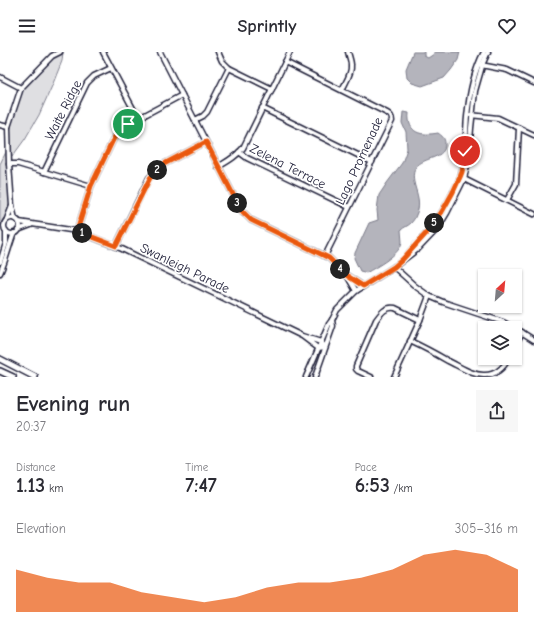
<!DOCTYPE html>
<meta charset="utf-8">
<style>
body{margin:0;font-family:"Comic Neue",sans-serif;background:#f7f7f7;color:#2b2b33;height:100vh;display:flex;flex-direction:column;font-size:15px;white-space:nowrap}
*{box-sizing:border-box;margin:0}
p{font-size:13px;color:#7c7c81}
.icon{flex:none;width:22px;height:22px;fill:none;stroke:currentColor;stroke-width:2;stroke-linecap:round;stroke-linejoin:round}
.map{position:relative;height:325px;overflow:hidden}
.details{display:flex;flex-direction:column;background:#fff;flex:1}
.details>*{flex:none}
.needle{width:26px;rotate:26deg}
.controls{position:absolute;left:478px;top:217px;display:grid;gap:8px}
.controls a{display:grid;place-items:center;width:44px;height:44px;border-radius:0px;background:#fff;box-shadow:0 1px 3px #0004;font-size:20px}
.pin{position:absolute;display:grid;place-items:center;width:34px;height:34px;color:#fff;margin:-17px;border:2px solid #fff;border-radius:50%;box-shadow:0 1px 4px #0007}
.km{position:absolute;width:20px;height:20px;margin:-10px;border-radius:50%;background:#222;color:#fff;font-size:11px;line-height:20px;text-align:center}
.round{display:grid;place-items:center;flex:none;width:42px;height:42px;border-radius:0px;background:#f7f7f7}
.overview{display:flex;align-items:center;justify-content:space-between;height:68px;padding:0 16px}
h1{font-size:22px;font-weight:800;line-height:30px}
.metrics{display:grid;grid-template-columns:repeat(3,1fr);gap:6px;height:68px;padding:4px 16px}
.metrics div{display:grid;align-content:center}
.metrics b{font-size:20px;font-weight:800}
.metrics small{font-size:11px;font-weight:400}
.metrics p{font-size:11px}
.chart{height:112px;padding:8px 16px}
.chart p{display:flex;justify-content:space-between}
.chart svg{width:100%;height:72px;margin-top:4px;fill:#ea580c;opacity:.7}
header{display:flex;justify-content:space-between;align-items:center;height:52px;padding:0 16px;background:#fff;font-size:18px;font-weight:800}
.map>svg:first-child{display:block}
.green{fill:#dfdfe2;stroke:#80808e}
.water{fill:#b4b4bc;stroke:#7a7a88}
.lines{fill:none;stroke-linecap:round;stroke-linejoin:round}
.minor-casing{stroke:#22223b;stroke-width:7}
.major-casing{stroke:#22223b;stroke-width:8}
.minor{stroke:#fff;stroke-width:4}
.major{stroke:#fff;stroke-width:5}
.route-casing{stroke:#fff;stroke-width:8}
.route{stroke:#ea580c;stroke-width:5}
.labels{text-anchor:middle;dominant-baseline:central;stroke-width:3.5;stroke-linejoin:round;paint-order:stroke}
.street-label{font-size:13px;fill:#22223b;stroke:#fff}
</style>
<header><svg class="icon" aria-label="menu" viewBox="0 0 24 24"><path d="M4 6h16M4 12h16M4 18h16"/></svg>Sprintly<svg class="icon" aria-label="heart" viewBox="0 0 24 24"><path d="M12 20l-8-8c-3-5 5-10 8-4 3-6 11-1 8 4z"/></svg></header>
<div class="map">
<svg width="534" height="325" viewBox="0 0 534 325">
<rect width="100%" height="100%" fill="#fff"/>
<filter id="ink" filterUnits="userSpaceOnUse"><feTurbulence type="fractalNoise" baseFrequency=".025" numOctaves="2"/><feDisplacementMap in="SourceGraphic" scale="8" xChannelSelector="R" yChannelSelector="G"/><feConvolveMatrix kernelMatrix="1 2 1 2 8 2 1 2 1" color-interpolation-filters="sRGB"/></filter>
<g filter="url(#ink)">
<path class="green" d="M62 0H63L62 9 52 34 39 63 25 87 9 109 13 149 11 166C7 168 6 170 5 174H0V112L8 96V76L12 60 24 37 53 5Z"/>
<g class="water">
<path d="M413 0H424V4L428 6 434 2V0H460L458 8 451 18 444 26 422 34 412 31 407 26 406 17Z"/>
<path d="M403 60 409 61C407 82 422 84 438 81 442 84 445 86 445 91 447 107 423 105 416 115 407 130 425 145 416 163 415 166 413 169 411 171 408 174 404 175 401 178 401 182 402 186 402 190 400 203 376 215 366 221L364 220 360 219 354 206 355 201 369 171 378 168 377 158 379 143 387 131 402 111 407 97 406 80 402 71Z"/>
</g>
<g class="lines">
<g class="minor-casing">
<g id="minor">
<path d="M103 0 138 66"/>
<path d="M160 0 241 158 251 168 329 206 346 223 363 234"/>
<path d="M218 0 222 9 229 16 272 37"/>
<path d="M285 10 387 61C391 63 392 65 392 69L325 204"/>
<path d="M481 13 507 18 534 31"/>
<path d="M0 25 21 36"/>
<path d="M342 38C345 31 352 22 351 13 351 9 349 4 348 0"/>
<path d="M262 56 372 110"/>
<path d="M470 63 498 66 534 83"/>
<path d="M195 68 203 64 207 60 229 16"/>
<path d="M0 73 8 75"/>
<path d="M239 100 247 106 349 155"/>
<path d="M9 112H18L91 134"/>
<path d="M218 115C228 109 236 105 243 96L290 0"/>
<path d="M44 120 87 31 94 24 111 16"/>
<path d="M462 126 534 162"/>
<path d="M507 148 516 132 519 76"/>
<circle cx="12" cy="174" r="8"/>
<path d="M7 167 12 154"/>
<path d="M15 167 12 154 9 112 8 75 21 36 52 4 60 0"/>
<path d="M19 170 77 179 122 197 302 284 321 290 325 295 318 296 302 284"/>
<path d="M18 178 31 173"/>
<path d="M77 179 91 134 114 86 128 72 182 43"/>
<path d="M116 194 149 126 162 113 206 90"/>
<path d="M408 202C416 193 424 185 431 177 441 163 457 136 462 120 467 103 465 83 467 65 469 44 474 19 484 0"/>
<path d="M0 210 6 191V179"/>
<path d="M394 215 415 234 429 244 443 250 503 270 514 276"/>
<path d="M0 221C6 208 9 194 14 181"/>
<path d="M348 225 356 239"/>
<path d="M515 276 534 288"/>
<path d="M410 289C423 295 436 302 448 309 459 314 473 324 485 323 496 323 504 315 509 306"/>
<path d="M515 294 522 280"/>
<path d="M306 325 329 272 332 268 337 258 356 239 394 215 418 197 438 176 447 161 464 127 469 104 471 76 475 39 483 11 488 0"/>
<path d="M315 325 333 274 332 268"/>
<path d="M371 325 358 319 356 317V314L376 268C381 261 386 254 395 256L420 268"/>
<path d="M394 325 420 268 429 244"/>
</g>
</g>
<g class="major-casing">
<g id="major">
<path d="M0 307 35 325"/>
<path d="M0 319 13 325"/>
</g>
</g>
<use href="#minor" class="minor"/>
<use href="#major" class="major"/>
</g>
</g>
<g class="lines" filter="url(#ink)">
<g class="route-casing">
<path id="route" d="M128 72 114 86 91 134 77 179 116 194 150 126 162 113 206 90 241 158 251 168 329 206 346 223 363 234 394 215 402 208 431 176 443 158 453 140 460 125 462 120 465 99"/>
</g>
<use href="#route" class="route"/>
</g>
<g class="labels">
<g class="street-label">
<text transform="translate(63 58) rotate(-63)">Waite Ridge</text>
<text transform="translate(359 109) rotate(-65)">Lago Promenade</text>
<text transform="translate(288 114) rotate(27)">Zelena Terrace</text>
<text transform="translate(185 216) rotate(26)">Swanleigh Parade</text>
</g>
</g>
</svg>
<div class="controls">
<a><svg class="needle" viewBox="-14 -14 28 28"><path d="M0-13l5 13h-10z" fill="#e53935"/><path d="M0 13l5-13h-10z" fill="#7c7c81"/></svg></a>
<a><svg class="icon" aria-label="layers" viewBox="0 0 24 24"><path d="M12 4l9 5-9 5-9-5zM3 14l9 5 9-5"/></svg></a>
</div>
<div class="pin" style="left:128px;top:72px;background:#1e9e55"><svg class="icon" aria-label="arrive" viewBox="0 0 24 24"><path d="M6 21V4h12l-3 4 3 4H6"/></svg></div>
<div class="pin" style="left:465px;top:99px;background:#d93025"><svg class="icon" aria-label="check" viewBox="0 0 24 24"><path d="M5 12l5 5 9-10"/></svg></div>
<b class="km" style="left:82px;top:181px">1</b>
<b class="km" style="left:157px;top:118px">2</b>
<b class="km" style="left:237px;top:151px">3</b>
<b class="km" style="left:340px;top:217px">4</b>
<b class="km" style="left:434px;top:171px">5</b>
</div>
<section class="details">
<div class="overview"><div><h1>Evening run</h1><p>20:37</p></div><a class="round"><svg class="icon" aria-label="share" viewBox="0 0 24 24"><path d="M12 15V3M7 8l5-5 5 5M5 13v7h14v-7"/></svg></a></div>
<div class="metrics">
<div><p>Distance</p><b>1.13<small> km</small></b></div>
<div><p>Time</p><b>7:47</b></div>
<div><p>Pace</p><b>6:53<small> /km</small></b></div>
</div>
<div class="chart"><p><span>Elevation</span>305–316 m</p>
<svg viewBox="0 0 160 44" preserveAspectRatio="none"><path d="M0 44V18L10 23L20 26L30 26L40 32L50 35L60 38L70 35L80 29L90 26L100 26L110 23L120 18L130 9L140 6L150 9L160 18V44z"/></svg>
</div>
</section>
